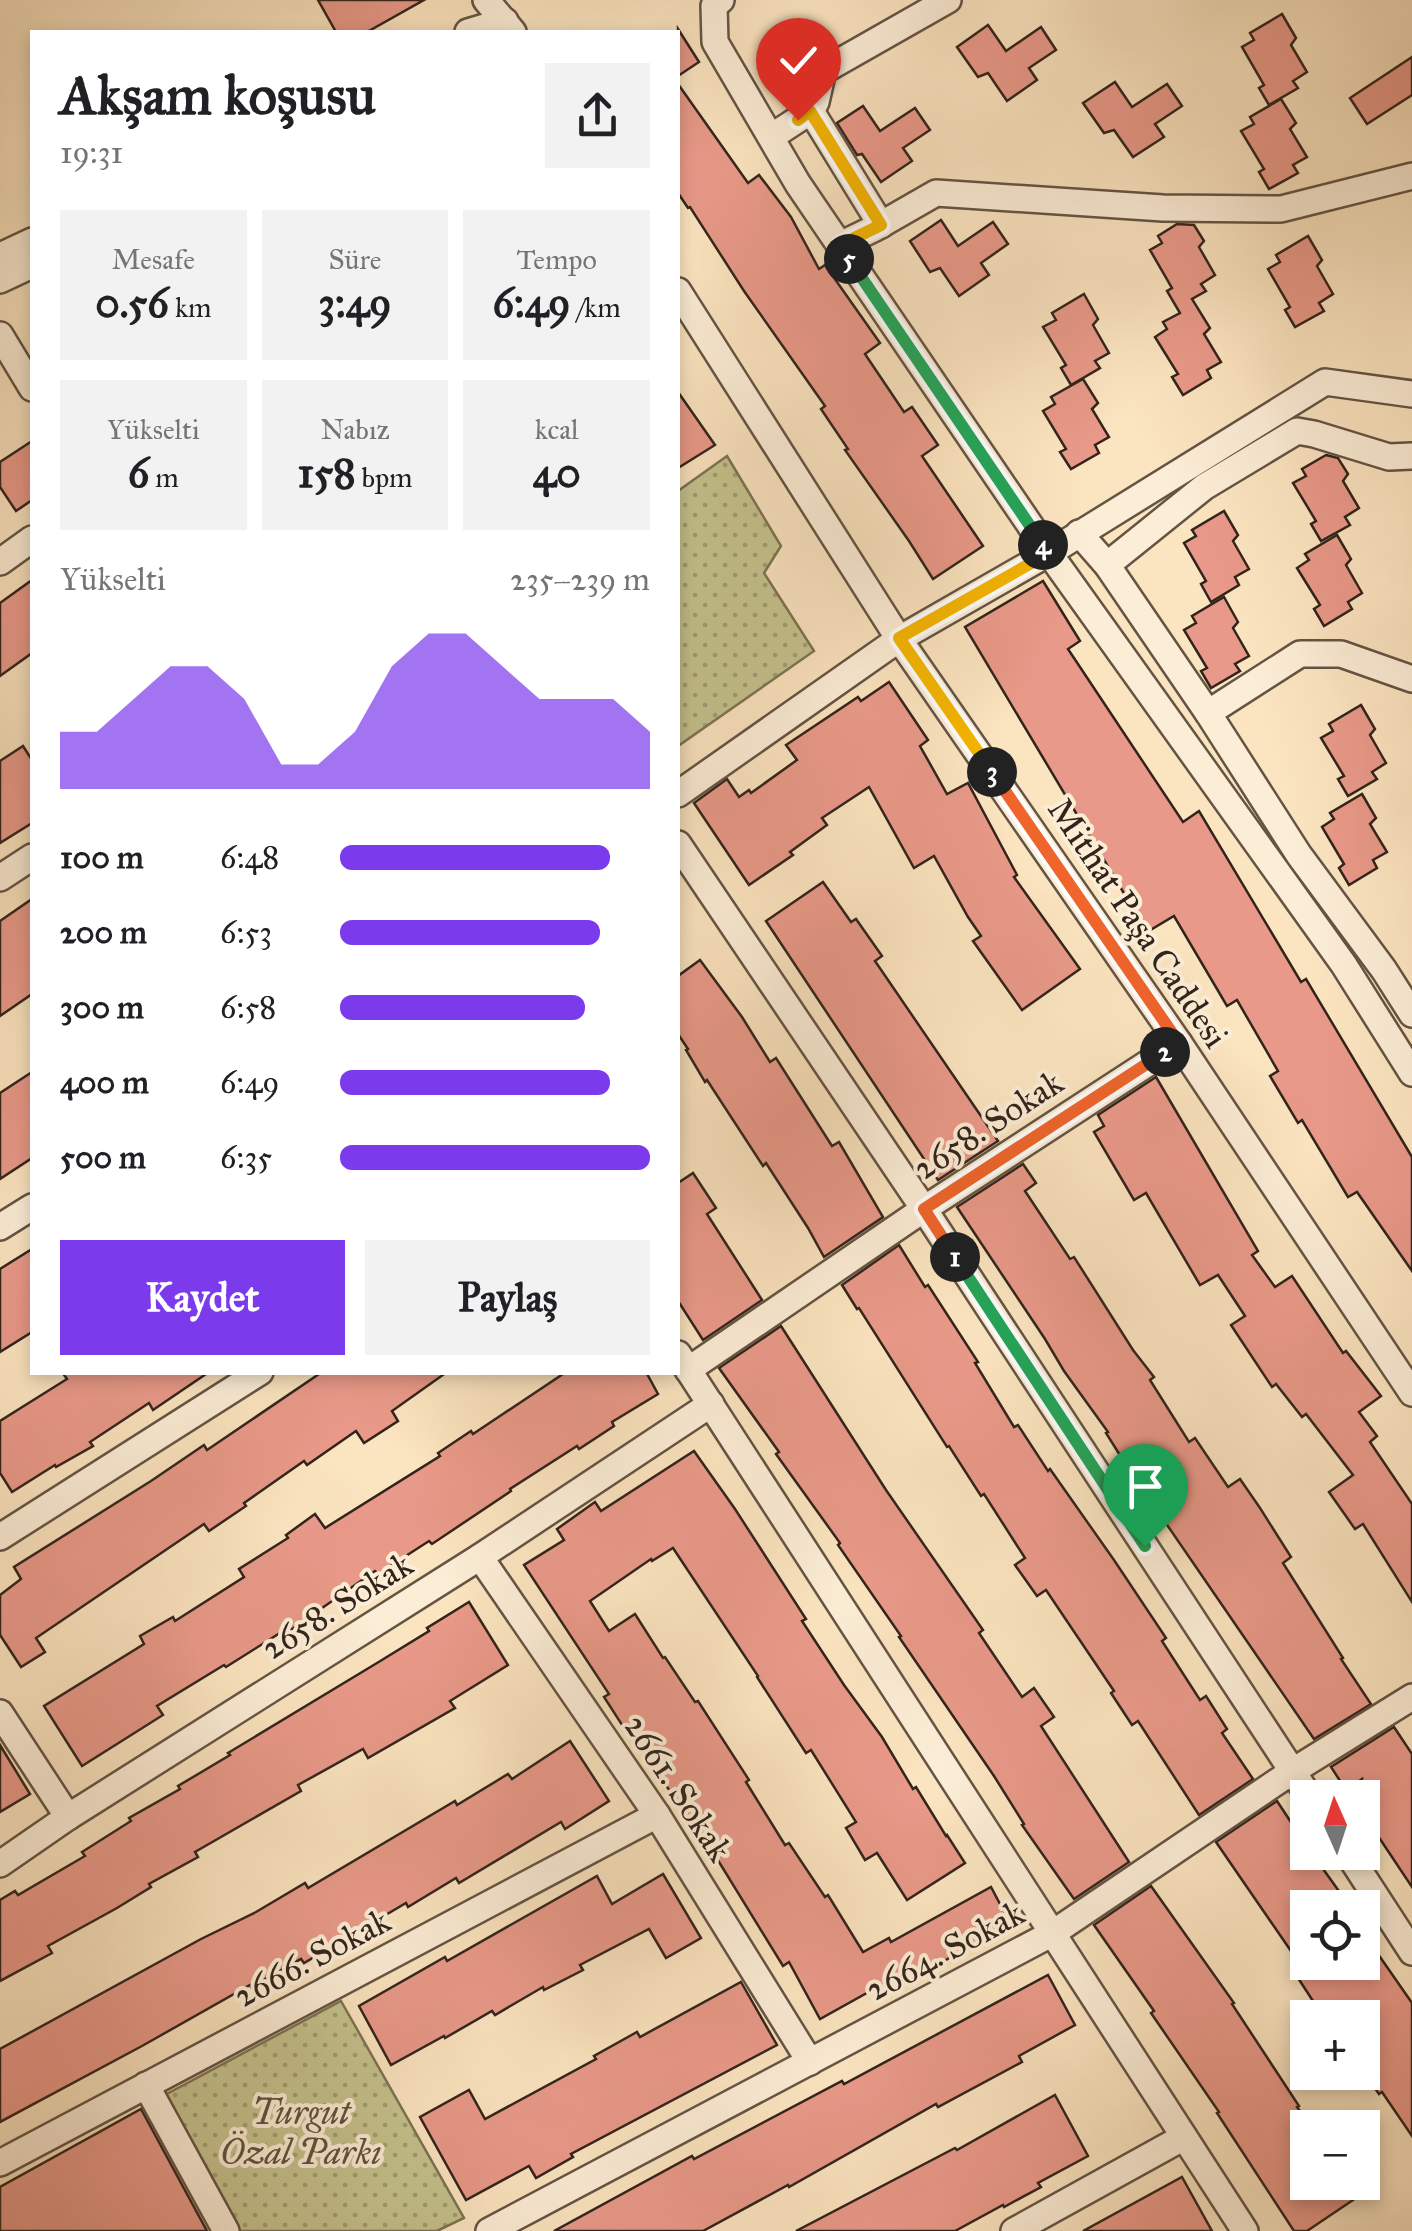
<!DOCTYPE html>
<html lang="tr">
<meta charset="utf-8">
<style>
body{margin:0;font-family:"IM FELL Great Primer",serif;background:#f2f2f2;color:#202124;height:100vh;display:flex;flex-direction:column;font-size:38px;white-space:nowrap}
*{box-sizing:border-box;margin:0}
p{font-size:32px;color:#757577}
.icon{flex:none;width:55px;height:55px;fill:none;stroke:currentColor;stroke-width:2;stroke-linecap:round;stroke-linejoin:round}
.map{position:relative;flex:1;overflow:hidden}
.details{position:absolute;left:30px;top:30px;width:650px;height:1345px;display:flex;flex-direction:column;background:#fff;border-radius:0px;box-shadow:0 5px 15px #0003}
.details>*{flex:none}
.needle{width:65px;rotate:357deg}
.fabs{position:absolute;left:1290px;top:1780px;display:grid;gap:20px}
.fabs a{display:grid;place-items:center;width:90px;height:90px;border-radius:0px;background:#fff;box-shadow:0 5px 15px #0003;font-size:50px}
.pin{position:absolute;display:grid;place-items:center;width:85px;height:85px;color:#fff;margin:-102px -42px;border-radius:50% 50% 50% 0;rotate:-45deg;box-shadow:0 0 10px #0007}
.pin .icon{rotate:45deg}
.km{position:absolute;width:50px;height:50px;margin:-25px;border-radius:50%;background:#222;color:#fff;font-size:28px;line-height:50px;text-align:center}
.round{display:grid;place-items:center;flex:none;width:105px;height:105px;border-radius:0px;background:#f2f2f2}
.summary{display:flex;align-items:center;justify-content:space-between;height:170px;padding:0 30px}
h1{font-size:55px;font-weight:700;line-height:75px}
.figures{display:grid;grid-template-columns:repeat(3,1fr);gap:15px;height:170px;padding:10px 30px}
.figures div{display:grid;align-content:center;border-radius:0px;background:#f2f2f2;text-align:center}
.figures b{font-size:42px;font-weight:700}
.figures small{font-size:28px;font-weight:400}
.figures p{font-size:28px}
.chart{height:280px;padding:20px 30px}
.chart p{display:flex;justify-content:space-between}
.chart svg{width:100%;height:180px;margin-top:10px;fill:#7c3aed;opacity:.7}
.primary-button{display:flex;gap:20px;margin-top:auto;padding:20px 30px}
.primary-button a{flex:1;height:115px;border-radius:0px;background:#7c3aed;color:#fff;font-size:40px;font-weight:700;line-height:115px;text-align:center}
.primary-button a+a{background:#f2f2f2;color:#202124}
ul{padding:0 30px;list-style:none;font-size:32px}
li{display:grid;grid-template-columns:160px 120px 1fr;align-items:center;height:75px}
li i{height:25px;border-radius:12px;background:#7c3aed}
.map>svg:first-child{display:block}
.park{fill:url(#park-dots);stroke:#7c7354;stroke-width:2.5}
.building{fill:#e99989;stroke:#32241b;stroke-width:2.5}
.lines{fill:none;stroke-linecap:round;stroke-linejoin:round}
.minor-casing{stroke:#645444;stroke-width:30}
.minor{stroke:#fcedd6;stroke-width:25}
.split-1-casing{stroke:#fff;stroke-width:20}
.split-2-casing{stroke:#fff;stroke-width:20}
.split-3-casing{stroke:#fff;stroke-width:20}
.split-4-casing{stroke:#fff;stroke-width:20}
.split-5-casing{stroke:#fff;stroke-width:20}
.split-6-casing{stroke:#fff;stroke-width:20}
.split-1{stroke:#22a559;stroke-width:12}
.split-2{stroke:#f0652b;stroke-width:12}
.split-3{stroke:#f0652b;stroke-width:12}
.split-4{stroke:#f5b400;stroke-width:12}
.split-5{stroke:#22a559;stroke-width:12}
.split-6{stroke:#f5b400;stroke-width:12}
.labels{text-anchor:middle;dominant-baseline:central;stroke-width:8;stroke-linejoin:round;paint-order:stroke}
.street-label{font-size:35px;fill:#32241b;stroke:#fcedd6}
.park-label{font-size:35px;font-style:italic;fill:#5e533d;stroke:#fcedd6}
</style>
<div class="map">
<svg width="1412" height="2231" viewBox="0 0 1412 2231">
<defs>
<pattern id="park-dots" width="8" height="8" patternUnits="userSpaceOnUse" patternTransform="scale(2.5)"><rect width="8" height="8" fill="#c5c28d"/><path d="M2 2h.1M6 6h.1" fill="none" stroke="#a19d72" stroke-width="1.8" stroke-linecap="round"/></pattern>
</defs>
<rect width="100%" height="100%" fill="#fbe4c0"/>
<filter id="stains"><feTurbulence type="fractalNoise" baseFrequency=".002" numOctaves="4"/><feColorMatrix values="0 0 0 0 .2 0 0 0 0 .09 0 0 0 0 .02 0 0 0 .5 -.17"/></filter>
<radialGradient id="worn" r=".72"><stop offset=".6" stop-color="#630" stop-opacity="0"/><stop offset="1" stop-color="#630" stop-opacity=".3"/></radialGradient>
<g class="park">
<path d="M727 456 781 546 764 573 814 651 678 746V491Z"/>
<path d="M341 2001 464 2218 437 2231H235L163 2096Z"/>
</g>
<g class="building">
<path d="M318 0H424L367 32H336Z"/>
<path d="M1282 14 1296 38 1291 45 1307 72 1293 81 1298 88 1269 105 1259 88 1264 85 1242 47 1254 40 1250 33Z"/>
<path d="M988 25 1006 51 1041 27 1056 50 1029 68 1037 80 1007 101 988 73 978 77 957 47Z"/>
<path d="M678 29 699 62 678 76Z"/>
<path d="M1412 57V95L1367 124 1350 98Z"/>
<path d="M1115 82 1132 107 1167 84 1182 106 1155 124 1164 137 1133 157 1114 130 1104 133 1083 103Z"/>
<path d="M678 84 748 183 759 175 791 217 819 269 825 265 880 343 865 354 904 412 912 407 938 445 922 456 983 546 933 579 909 541 845 450 848 449 821 409 825 406 744 291 690 207 688 208 678 193Z"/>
<path d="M1281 99 1296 123 1290 129 1307 157 1293 165 1298 173 1269 189 1259 172 1264 169 1241 131 1254 124 1250 117Z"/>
<path d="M863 106 880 131 915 108 930 130 903 148 912 161 881 182 862 154 857 155 837 123Z"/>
<path d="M941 220 958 246 993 222 1008 244 981 263 989 275 959 296 940 268 930 272 910 241Z"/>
<path d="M1177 224 1194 225 1204 241 1199 247 1215 275 1201 284 1206 291 1192 299 1210 328 1204 334 1221 362 1207 370 1211 378 1183 395 1172 377 1178 374 1155 337 1167 329 1163 322 1180 313 1167 291 1172 288 1150 250 1162 243 1158 236Z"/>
<path d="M1308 236 1322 260 1317 266 1333 294 1319 303 1324 311 1295 327 1285 310 1290 307 1268 269 1280 262 1276 255Z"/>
<path d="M1084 294 1098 319 1093 325 1109 353 1095 361 1100 368 1071 385 1061 368 1066 365 1043 327 1056 320 1052 313Z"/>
<path d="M1083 379 1098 403 1092 409 1109 437 1095 445 1099 453 1071 469 1060 452 1066 449 1043 411 1055 404 1051 397Z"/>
<path d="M678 392 715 445 678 468Z"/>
<path d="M32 441V500L16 511 0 487V462Z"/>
<path d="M1326 455 1338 458 1348 474 1343 481 1359 508 1345 517 1350 525 1321 541 1311 524 1316 521 1293 483 1306 476 1302 469Z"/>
<path d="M1224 511 1238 535 1233 541 1249 569 1235 577 1239 585 1211 602 1201 584 1206 581 1184 543 1196 536 1192 530Z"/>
<path d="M1337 535 1351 559 1346 565 1362 593 1348 602 1352 609 1324 626 1314 609 1320 605 1297 568 1309 560 1305 554Z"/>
<path d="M32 580V653L0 676V603Z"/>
<path d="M1043 581 1080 641 1068 649 1183 822 1199 811 1301 982 1306 979 1412 1157V1271L1357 1192 1348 1197 1302 1120 1298 1123 1270 1076 1278 1071 1237 1000 1227 1006 1174 916 1147 932 965 627Z"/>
<path d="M1224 597 1238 622 1233 628 1249 656 1235 664 1240 671 1211 688 1201 671 1207 668 1184 630 1196 623 1192 616Z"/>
<path d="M889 682 928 740 920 746 947 794 968 783 1017 875 1014 877 1080 969 1022 1010 973 941 981 936 968 917 934 856 914 868 869 787 822 818 827 825 790 852 793 855 749 885 694 803 727 779 739 797 749 790 751 793 797 760 786 745 858 697 861 701Z"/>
<path d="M1361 705 1375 729 1370 735 1386 763 1372 772 1377 779 1348 796 1338 779 1344 776 1321 738 1333 731 1329 724Z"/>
<path d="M23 746 32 760V823L0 843V761Z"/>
<path d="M1362 794 1376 818 1370 824 1387 852 1373 860 1377 868 1349 885 1339 868 1344 864 1322 827 1334 819 1330 813Z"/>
<path d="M823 882 851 922 856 919 882 956 875 961 998 1141 938 1180 766 921Z"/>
<path d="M32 899V994L0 1016V921Z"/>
<path d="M700 960 742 1017 770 1062 776 1058 832 1146 839 1142 883 1217 824 1257 808 1228 766 1163 763 1166 707 1080 705 1082 686 1050 688 1049 678 1034V976Z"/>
<path d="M32 1072V1158L0 1179V1093Z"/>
<path d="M1156 1077 1258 1251 1252 1255 1275 1287 1292 1276 1343 1353 1346 1351 1381 1396 1359 1412 1377 1436 1370 1442 1412 1504V1602L1363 1524 1355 1529 1329 1492 1353 1475 1306 1414 1302 1417 1276 1384 1272 1387 1231 1325 1245 1316 1218 1275 1200 1285 1146 1193 1134 1200 1094 1132 1104 1126 1098 1115Z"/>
<path d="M1023 1164 1036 1183 1025 1191 1070 1259 1074 1257 1133 1350 1154 1377 1150 1380 1189 1442 1195 1438 1228 1487 1240 1479 1260 1508 1291 1557 1283 1563 1343 1658 1341 1659 1371 1704 1314 1739 1128 1468 1106 1433 1108 1432 1064 1371 1045 1339 957 1207Z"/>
<path d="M693 1173 716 1208 707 1214 762 1300 703 1340 678 1301V1183Z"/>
<path d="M899 1245 925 1287 928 1285 978 1362 975 1363 1014 1427 1018 1425 1048 1471 1050 1469 1114 1560 1166 1638 1162 1641 1200 1700 1206 1696 1227 1729 1222 1733 1253 1779 1199 1815 1138 1721 1132 1725 1111 1693 1114 1691 1046 1590 1037 1596 1015 1565 1025 1558 984 1494 981 1496 949 1446 947 1447 859 1308 857 1309 842 1285Z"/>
<path d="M32 1249V1332L0 1352V1269Z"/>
<path d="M781 1326 886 1490 983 1630 979 1633 1022 1697 1034 1688 1054 1717 1041 1726 1129 1862 1074 1899 1022 1825 1024 1824 994 1776 899 1637 901 1636 838 1545 840 1543 776 1454 779 1452 719 1368Z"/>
<path d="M62 1372H209L153 1410 149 1403 90 1442 93 1446 56 1467 55 1465 12 1492 0 1473V1421L67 1379Z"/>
<path d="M322 1372H447L392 1411 398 1421 364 1443 356 1431 307 1465 304 1461 244 1503 246 1506 209 1531 204 1524 36 1638 45 1652 21 1667 0 1635V1595L21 1579 14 1567 151 1481 204 1445 207 1450Z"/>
<path d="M566 1372H646L658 1394 612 1422 614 1426 579 1449 577 1446 510 1489 511 1491 432 1544 429 1541 378 1574 375 1571 282 1636 280 1633 226 1667 224 1665 157 1706 163 1715 82 1766 44 1706 144 1644 140 1636 173 1617 175 1621 244 1577 239 1569 288 1538 286 1535 315 1514 325 1528 440 1456 438 1453 471 1431 473 1434Z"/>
<path d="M694 1451 735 1509 806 1619 802 1621 844 1685 882 1737 913 1789 916 1787 946 1836 947 1835 965 1863 907 1900 877 1853 865 1860 846 1828 856 1822 811 1750 806 1753 757 1677 758 1676 673 1548 652 1561 651 1559 590 1601 609 1631 635 1614 663 1658 665 1657 695 1702 698 1701 749 1780 746 1782 785 1845 789 1843 825 1897 828 1895 863 1952 889 1938 891 1942 991 1887 1012 1927 969 1950 968 1948 905 1982 901 1974 820 2019 789 1962 783 1966 692 1818 688 1820 628 1725 624 1728 604 1697 609 1694 524 1565 564 1540 557 1529 595 1502 601 1511Z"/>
<path d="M469 1602 508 1665 450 1701 455 1708 368 1758 363 1749 298 1785 301 1791 195 1852 198 1857 149 1884 151 1887 117 1908 48 1946 52 1953 0 1981V1900L15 1891 18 1895 85 1856 82 1852 131 1821 129 1818 180 1789 178 1786 230 1755 228 1753 377 1663 429 1631 427 1628Z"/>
<path d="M1394 1727 1412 1754V1887L1362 1812V1779L1346 1790 1331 1767Z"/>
<path d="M570 1741 609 1801 565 1829 561 1822 459 1883 456 1878 408 1907 406 1903 304 1963 301 1959 251 1987 250 1985 142 2046 0 2122V2049L201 1939 256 1912 305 1883 308 1888 455 1801 457 1805 508 1774 512 1779Z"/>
<path d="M0 1745 30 1794 0 1812Z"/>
<path d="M1277 1801 1308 1848V1852H1311L1351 1908H1308V1962H1362V1931L1412 2003V2136L1382 2092 1379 2094 1362 2070V2018H1324L1296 1975 1304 1970 1216 1842Z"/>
<path d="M663 1874 701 1938 666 1958 649 1929 580 1965 583 1970 544 1990 543 1987 495 2015 492 2011 445 2038 444 2036 391 2065 359 2006 445 1957 447 1961 597 1876 612 1904Z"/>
<path d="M1151 1886 1234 2003 1232 2004 1299 2106 1297 2107 1308 2122V2182H1350L1359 2196 1307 2231H1294L1217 2113 1219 2112 1151 2013 1154 2011 1094 1925Z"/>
<path d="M1048 1975 1075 2025 1019 2056 1022 2062 938 2107 936 2104 789 2187 788 2185 703 2231H554L692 2156 694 2159 842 2081 844 2084Z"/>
<path d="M741 1982 777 2045 571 2154 573 2157 536 2178 529 2166 466 2200 420 2117 469 2090 485 2119 596 2059 594 2056 637 2032 640 2037Z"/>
<path d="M1055 2095 1088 2156 1038 2183 1041 2187 1004 2207 1003 2205 955 2231H796L955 2148 957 2150Z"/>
<path d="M141 2109 207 2231H0V2187Z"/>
<path d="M1182 2177 1212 2231H1083Z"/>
</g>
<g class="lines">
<g class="minor-casing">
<g id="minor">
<path d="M486 0 513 32"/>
<path d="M721 0 714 6 715 42 798 184 1049 553 1344 965 1412 1073"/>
<path d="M468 32 505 21"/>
<path d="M811 111 881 225"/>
<path d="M771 137 811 111 816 102 823 71 948 0"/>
<path d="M840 245 875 228 936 193 1163 208 1281 209 1412 176"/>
<path d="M0 256 32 241"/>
<path d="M0 280 32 265"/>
<path d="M678 291 899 639 1179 1043 1412 1393"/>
<path d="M0 335 32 388"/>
<path d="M1079 533 1107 565 1208 713 1299 855 1384 970 1412 1014"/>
<path d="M0 562 32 539"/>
<path d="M1107 565 1204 487 1297 431 1314 434 1389 457 1412 456"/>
<path d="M1208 713 1300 654H1341L1412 679"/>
<path d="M678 794 899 639 1049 553 1325 382 1412 394"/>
<path d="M678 844 924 1209 1310 1798"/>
<path d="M0 878 32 857"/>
<path d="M0 1227 32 1207"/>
<path d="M678 1354 1245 2231"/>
<path d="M688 1370 924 1209 1179 1043"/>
<path d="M0 1537 260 1372"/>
<path d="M480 1557 657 1815 810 2062"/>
<path d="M0 1713 68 1817"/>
<path d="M1347 1852 1412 1952"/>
<path d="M0 1864 68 1817 480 1557 711 1404"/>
<path d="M146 2085 226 2231"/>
<path d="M0 2163 657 1815"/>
<path d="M489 2231 1053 1933 1293 1771 1412 1697"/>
<path d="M1014 2231 1184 2137"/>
</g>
</g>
<use href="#minor" class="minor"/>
</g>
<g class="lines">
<g class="split-1-casing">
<path id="split-1" d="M955 1257 1145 1546"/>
</g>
<g class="split-2-casing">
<path id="split-2" d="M955 1257 924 1209 1165 1052"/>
</g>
<g class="split-3-casing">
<path id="split-3" d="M992 772 1179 1043 1165 1052"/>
</g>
<g class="split-4-casing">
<path id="split-4" d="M992 772 899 638 1049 553 1043 545"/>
</g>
<g class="split-5-casing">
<path id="split-5" d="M849 259 1043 545"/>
</g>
<g class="split-6-casing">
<path id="split-6" d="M798 120 810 111 881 225 840 245 849 259"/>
</g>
<use href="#split-1" class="split-1"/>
<use href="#split-2" class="split-2"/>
<use href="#split-3" class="split-3"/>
<use href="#split-4" class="split-4"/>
<use href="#split-5" class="split-5"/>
<use href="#split-6" class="split-6"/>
</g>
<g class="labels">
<g class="street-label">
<text transform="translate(1138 923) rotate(56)">Mithat Paşa Caddesi</text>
<text transform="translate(988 1125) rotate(-33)">2658. Sokak</text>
<text transform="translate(337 1606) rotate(-32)">2658. Sokak</text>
<text transform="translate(678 1788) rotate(57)">2661. Sokak</text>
<text transform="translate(945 1951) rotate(-28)">2664. Sokak</text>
<text transform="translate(312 1958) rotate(-28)">2666. Sokak</text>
</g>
<g class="park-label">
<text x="301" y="2112">Turgut<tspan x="301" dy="40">Özal Parkı</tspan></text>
</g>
</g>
<rect width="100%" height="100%" filter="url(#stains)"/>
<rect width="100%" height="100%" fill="url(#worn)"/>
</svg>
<div class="fabs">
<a><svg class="needle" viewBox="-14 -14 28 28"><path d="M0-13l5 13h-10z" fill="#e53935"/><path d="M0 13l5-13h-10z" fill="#757577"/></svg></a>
<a><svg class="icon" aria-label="locate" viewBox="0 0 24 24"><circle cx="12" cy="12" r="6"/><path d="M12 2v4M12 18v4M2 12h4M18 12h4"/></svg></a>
<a>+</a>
<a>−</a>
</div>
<div class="pin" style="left:1145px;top:1546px;background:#1e9e55"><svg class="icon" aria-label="arrive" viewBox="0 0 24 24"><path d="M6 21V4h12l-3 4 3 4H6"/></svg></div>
<div class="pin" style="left:798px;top:120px;background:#d93025"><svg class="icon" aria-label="check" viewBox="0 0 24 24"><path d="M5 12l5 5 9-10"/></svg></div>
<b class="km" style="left:955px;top:1257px">1</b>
<b class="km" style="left:1165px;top:1052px">2</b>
<b class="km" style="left:992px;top:772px">3</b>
<b class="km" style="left:1043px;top:545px">4</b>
<b class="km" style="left:849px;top:259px">5</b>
<section class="details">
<div class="summary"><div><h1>Akşam koşusu</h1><p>19:31</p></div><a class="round"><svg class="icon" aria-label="share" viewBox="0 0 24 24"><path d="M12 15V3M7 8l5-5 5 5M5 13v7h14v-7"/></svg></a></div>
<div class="figures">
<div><p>Mesafe</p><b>0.56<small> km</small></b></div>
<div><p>Süre</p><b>3:49</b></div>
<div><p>Tempo</p><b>6:49<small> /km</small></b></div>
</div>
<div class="figures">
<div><p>Yükselti</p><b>6<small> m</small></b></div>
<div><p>Nabız</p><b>158<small> bpm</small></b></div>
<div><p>kcal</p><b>40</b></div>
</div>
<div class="chart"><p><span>Yükselti</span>235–239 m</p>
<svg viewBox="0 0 160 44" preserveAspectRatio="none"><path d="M0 44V30L10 30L20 22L30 14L40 14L50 22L60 38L70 38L80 30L90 14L100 6L110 6L120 14L130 22L140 22L150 22L160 30V44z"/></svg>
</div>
<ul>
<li><b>100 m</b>6:48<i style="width:87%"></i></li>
<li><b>200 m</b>6:53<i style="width:84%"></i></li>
<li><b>300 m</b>6:58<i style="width:79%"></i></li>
<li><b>400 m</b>6:49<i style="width:87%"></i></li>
<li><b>500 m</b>6:35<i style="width:100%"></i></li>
</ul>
<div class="primary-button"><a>Kaydet</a><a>Paylaş</a></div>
</section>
</div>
